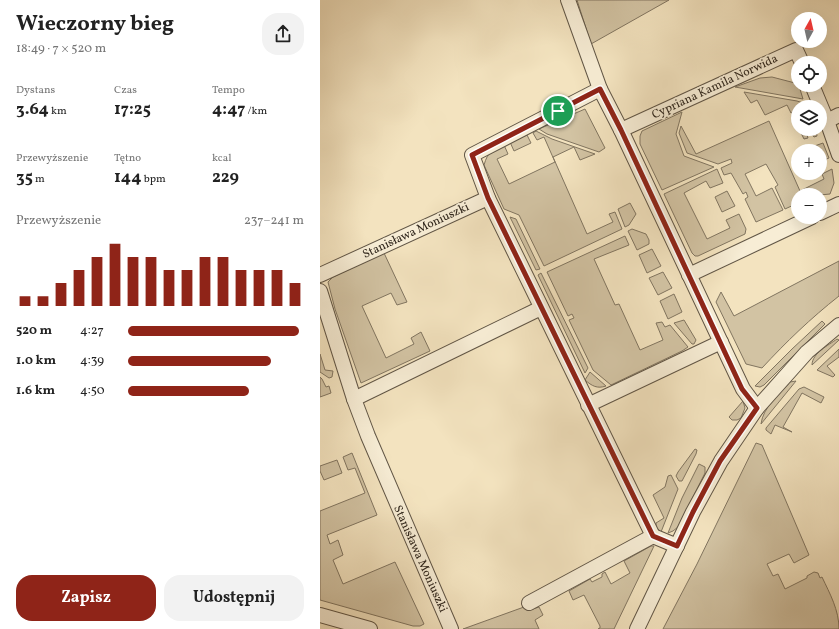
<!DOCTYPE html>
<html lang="pl">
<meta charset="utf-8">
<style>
body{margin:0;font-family:Vollkorn,serif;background:#f2f2f2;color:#222;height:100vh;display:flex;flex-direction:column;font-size:15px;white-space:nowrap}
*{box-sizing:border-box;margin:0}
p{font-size:13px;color:#767676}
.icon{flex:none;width:22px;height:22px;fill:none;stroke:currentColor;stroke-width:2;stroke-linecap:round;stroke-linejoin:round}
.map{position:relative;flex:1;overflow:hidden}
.panel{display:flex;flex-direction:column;background:#fff;width:320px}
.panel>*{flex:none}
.needle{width:26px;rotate:8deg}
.fabs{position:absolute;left:471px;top:12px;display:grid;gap:8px}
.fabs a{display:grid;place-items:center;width:36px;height:36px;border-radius:50%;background:#fff;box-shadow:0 4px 16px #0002;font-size:20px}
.pin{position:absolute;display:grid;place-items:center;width:34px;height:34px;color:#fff;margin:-17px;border:2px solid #fff;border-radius:50%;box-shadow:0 1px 4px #0007}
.round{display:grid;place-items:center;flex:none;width:42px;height:42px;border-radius:16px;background:#f2f2f2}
.overview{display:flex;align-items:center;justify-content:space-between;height:68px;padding:0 16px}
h1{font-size:22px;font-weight:700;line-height:30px}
.stats{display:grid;grid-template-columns:repeat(3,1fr);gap:6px;height:68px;padding:4px 16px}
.stats div{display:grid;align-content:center}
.stats b{font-size:17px;font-weight:700}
.stats small{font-size:11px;font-weight:400}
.stats p{font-size:11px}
.chart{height:112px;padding:8px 16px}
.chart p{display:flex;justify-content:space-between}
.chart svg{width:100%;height:72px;margin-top:4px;stroke:#8f2418;stroke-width:6}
.primary-button{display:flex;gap:8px;margin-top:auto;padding:8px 16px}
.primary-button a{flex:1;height:46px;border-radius:16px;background:#8f2418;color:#fff;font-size:16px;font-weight:700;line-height:46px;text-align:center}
.primary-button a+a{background:#f2f2f2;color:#222}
ul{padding:0 16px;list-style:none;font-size:13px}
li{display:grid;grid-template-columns:64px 48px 1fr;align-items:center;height:30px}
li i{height:10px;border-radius:5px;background:#8f2418}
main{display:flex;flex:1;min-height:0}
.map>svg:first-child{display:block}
.green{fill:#d2c3a3;stroke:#817560}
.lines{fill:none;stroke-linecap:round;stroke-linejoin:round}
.minor-casing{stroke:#615646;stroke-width:16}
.minor{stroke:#f7edd5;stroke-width:14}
.route-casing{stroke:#fff;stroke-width:8}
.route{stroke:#8f2418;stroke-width:5}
.labels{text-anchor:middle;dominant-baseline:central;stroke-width:3.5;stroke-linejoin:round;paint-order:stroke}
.street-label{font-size:12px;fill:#30271d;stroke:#f7edd5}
</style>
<main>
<section class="panel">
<div class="overview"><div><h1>Wieczorny bieg</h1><p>18:49 · 7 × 520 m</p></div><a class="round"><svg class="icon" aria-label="share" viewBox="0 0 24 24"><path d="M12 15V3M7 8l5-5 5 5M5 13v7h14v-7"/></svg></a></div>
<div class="stats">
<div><p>Dystans</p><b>3.64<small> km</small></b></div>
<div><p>Czas</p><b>17:25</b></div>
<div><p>Tempo</p><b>4:47<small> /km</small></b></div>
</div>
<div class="stats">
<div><p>Przewyższenie</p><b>35<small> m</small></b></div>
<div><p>Tętno</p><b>144<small> bpm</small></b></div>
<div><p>kcal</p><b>229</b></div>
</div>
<div class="chart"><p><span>Przewyższenie</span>237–241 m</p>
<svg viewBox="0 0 160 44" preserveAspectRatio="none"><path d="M5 44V38M15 44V38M25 44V30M35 44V22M45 44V14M55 44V6M65 44V14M75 44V14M85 44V22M95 44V22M105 44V14M115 44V14M125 44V22M135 44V22M145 44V22M155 44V30"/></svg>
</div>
<ul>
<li><b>520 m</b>4:27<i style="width:97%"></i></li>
<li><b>1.0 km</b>4:39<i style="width:81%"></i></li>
<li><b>1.6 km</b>4:50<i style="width:69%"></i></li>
</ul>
<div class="primary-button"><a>Zapisz</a><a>Udostępnij</a></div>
</section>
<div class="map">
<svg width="519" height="629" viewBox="0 0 519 629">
<rect width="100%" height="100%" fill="#f3e3bf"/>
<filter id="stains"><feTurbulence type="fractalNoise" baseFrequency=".005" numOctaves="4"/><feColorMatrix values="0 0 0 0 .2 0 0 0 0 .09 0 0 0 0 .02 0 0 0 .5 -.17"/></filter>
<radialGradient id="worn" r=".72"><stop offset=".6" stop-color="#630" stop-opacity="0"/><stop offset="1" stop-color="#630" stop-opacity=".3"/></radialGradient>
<g class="green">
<path d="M257 0H349L271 44Z"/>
<path d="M452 77 475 83 479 86 483 99 415 87 440 78Z"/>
<path d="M424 92 477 101 483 103 484 107H478V110L471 113 467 105 445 115 437 100 431 103Z"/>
<path d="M265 109 285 148 279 152 227 134 219 129Z"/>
<path d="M362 112 356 134 364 156 394 167 342 190 320 144V136L322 131Z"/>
<path d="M449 121 480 191 504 179 502 174 512 169 514 183 510 194 500 195H478V203L465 209 455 187 458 185 446 164 425 174 436 196 452 188 463 210 436 222 425 199 428 197 426 192 423 194 411 173 404 175 401 168 412 163 411 159 398 164 367 153 359 133 361 126 376 154Z"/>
<path d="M479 129H496L497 136 494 137 491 133 487 135 488 138 484 139Z"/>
<path d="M216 131 232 139 275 154 260 160 254 147 233 157 267 234 293 222 289 214 295 212 302 229 224 266 199 215 184 209 164 165C168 151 172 151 184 145L188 154 177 159 189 184 235 162 224 137 217 140 213 133Z"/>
<path d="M207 135 211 143 194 151 190 142Z"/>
<path d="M503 143 509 158 504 160 503 157 500 158V151H490L489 148Z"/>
<path d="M397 169 403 183 390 188 386 181 364 193 387 239 410 228 406 220 419 214 426 229 425 234 378 256H375L372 253 344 194Z"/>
<path d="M407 191 415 206 402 212 395 197Z"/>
<path d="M310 203 316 214 309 225 305 227 298 209Z"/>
<path d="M190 217 196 219 220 269 216 270Z"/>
<path d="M312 229 326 234 329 240V244L317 250 308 231Z"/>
<path d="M305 236 309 245 274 259 295 305 299 304 320 350 343 340 336 323 342 322 345 327 350 325 368 347 362 351 291 385 273 370 249 320 254 318 252 314 248 316 227 272Z"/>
<path d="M332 249 341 266 327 273 319 255Z"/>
<path d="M64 253 87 302 77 305 71 293 42 306 66 358 94 344 91 338 101 332 110 351 41 383 15 309 8 282 13 277Z"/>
<path d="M519 261V296C491 318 466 342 442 368L426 364 396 302 401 292 414 316Z"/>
<path d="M343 272 352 288 338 295 329 278Z"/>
<path d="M221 273 268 368 265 373 218 275Z"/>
<path d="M354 294 362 312 348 319 340 301Z"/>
<path d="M364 320 376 340 374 344H372L354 323Z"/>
<path d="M502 321 505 324 444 385 440 387 435 386 472 349Z"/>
<path d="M517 339 519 340 492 365C492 353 509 345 517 339Z"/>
<path d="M519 349V357L507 366 515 375 513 377 497 370Z"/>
<path d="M0 354 5 370 13 371 12 377 9 378 0 372Z"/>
<path d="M270 372 286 386C277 389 272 386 265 380Z"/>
<path d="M0 377 2 379 6 387 9 386 11 393 0 397Z"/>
<path d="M476 381 441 424C443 407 459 395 470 382Z"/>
<path d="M484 387 504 397 501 403 482 393 463 427 472 432 455 425 451 434 446 430V428L479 389Z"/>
<path d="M423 401 425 408 421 418 417 420H412L409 417Z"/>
<path d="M436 443 442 445 489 555 474 563 469 554 447 564 453 576 458 574 465 589 487 578V576L494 572 498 573 500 578 502 577C510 594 519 610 519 629H343L377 564Z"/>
<path d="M375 449 377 450 376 454 362 481H359L356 476 358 472Z"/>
<path d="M32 453 57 515 7 535 10 544 18 540 23 555 13 560 23 584 75 562 104 624 100 626H93L0 600V511L45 493 35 468 28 470 23 457Z"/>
<path d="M17 460 22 473 4 480 0 471V466Z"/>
<path d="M379 464 385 467V473L358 527 353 531 348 533 362 498Z"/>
<path d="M351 475 358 489 341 532 336 527V523L344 518 333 495 345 487 348 476Z"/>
<path d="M331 546H334L294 629H278L280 628V626L264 595 253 600 249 591 270 579 272 582 282 577V574L285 572 291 584 310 573 304 561Z"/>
<path d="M204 607 210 610 219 607 223 615 215 620 219 629H143Z"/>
</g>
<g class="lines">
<g class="minor-casing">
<g id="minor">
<path d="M248 0 280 89 301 130 423 389 437 408"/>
<path d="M492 85 507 121 519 155"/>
<path d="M280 89 152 155 168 198 333 536 357 546"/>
<path d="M507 121 519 115"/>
<path d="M301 130 476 50 482 63"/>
<path d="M500 213 519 204"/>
<path d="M0 275 168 198"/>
<path d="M369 275 492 217"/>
<path d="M0 291 34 399 48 436 131 629"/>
<path d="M34 399 221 308"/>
<path d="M268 405 401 342"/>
<path d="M209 603 333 536"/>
<path d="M0 615 50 629"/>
<path d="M317 629 373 512 401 461 437 408 487 352 519 325"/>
</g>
</g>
<use href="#minor" class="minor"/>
</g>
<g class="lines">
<g class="route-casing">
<path id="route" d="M280 89 301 130 422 389 437 408 400 461 373 512 357 546 333 536 168 198 152 155Z"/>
</g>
<use href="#route" class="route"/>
</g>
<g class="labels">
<g class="street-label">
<text transform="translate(395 87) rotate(-25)">Cypriana Kamila Norwida</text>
<text transform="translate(96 231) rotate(-25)">Stanisława Moniuszki</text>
<text transform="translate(100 559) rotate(66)">Stanisława Moniuszki</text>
</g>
</g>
<rect width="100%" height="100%" filter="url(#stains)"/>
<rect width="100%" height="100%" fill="url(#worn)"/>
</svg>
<div class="fabs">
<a><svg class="needle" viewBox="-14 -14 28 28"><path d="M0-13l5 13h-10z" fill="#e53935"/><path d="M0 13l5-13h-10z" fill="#767676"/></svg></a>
<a><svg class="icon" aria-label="locate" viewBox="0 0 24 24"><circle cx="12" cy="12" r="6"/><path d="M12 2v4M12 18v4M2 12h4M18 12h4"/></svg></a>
<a><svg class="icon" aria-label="layers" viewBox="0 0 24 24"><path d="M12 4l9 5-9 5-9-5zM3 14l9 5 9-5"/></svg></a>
<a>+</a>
<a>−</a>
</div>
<div class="pin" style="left:238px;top:111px;background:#1e9e55"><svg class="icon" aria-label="arrive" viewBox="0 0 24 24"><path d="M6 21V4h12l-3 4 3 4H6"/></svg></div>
</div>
</main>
